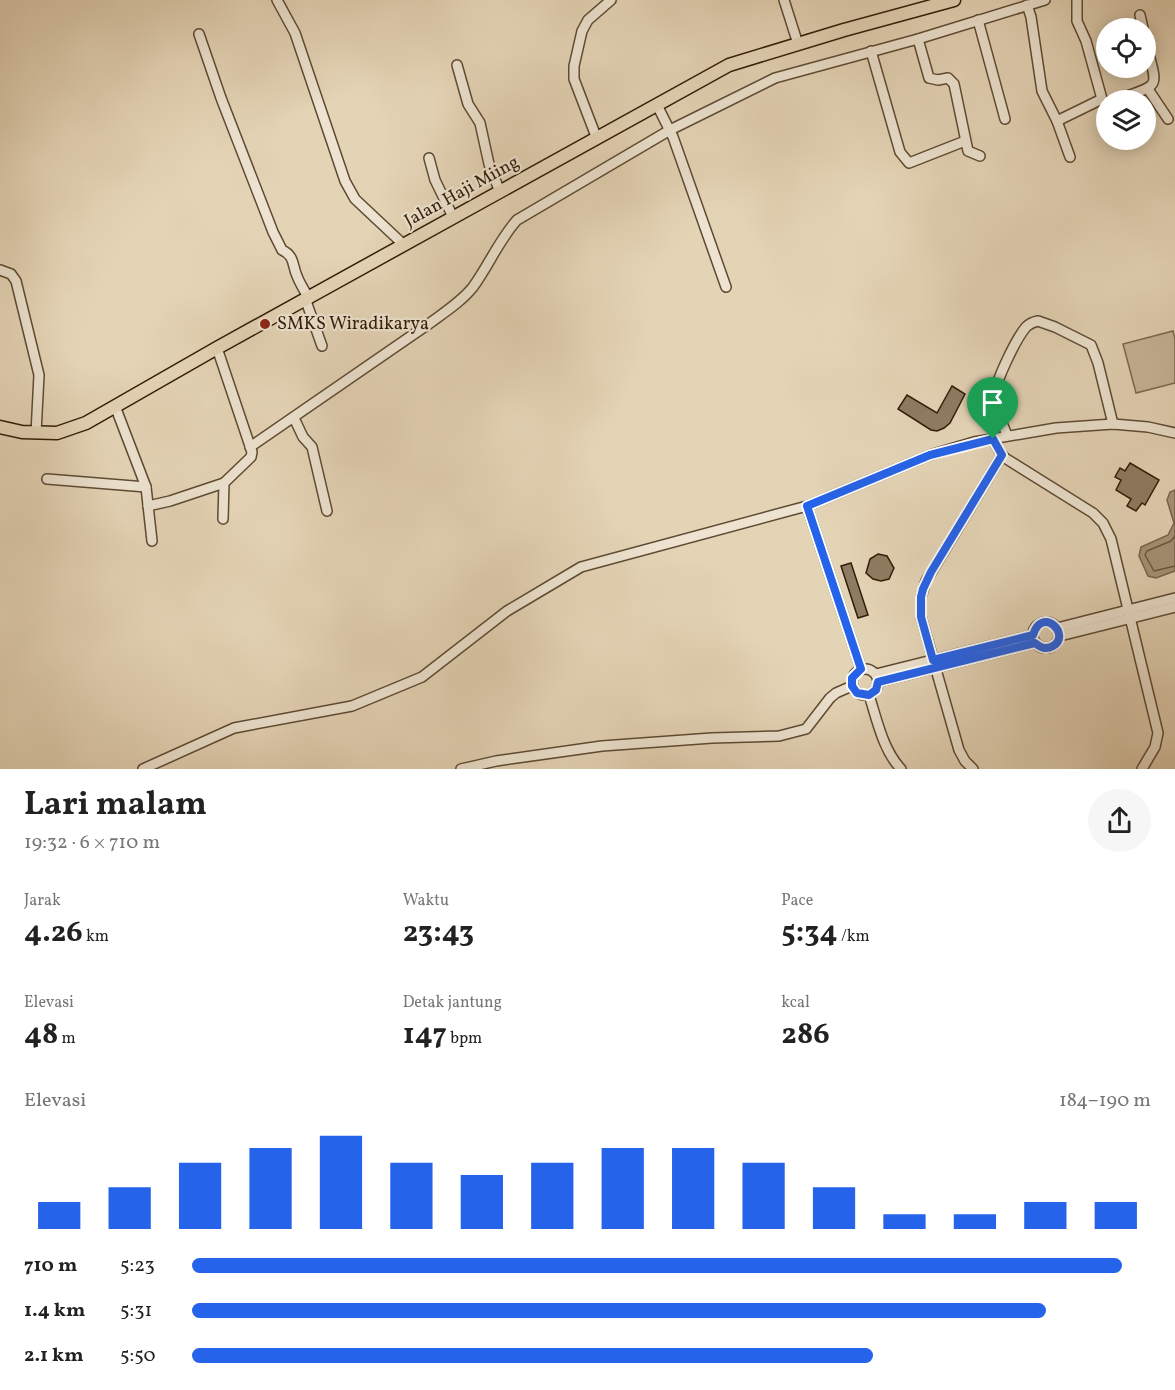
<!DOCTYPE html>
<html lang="id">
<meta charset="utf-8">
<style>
body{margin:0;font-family:Vollkorn,serif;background:#f6f6f6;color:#222;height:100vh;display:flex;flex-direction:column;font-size:22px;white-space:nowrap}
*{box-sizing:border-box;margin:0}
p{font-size:20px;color:#767676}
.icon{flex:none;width:33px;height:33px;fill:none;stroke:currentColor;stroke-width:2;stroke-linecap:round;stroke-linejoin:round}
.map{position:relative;height:769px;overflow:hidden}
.sheet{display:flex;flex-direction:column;background:#fff;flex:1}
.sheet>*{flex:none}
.tools{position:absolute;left:1096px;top:18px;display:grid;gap:12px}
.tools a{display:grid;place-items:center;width:60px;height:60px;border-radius:50%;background:#fff;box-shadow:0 3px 15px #0003;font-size:30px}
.pin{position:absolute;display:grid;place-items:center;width:51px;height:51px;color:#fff;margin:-62px -26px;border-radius:50% 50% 50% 0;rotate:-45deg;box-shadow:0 0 6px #0007}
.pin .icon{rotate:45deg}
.round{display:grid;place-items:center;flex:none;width:63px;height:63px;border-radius:32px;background:#f6f6f6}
.head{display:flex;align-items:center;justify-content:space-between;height:102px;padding:0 24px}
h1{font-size:33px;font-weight:700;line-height:45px}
.metrics{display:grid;grid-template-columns:repeat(3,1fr);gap:9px;height:102px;padding:6px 24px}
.metrics div{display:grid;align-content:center}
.metrics b{font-size:30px;font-weight:700}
.metrics small{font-size:16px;font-weight:400}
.metrics p{font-size:16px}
.chart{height:168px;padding:12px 24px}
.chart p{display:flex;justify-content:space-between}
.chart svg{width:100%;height:108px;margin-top:6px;stroke:#2563eb;stroke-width:6}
ul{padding:0 24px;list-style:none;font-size:20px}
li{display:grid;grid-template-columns:96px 72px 1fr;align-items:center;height:45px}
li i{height:15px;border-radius:8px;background:#2563eb}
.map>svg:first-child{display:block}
.green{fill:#c6b598;stroke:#7c6850;stroke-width:1.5}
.water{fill:#a7957a;stroke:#78654c;stroke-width:1.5}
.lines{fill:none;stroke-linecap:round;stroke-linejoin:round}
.shore{stroke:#6c5840;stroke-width:1.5}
.building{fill:#8e7c62;stroke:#311c07;stroke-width:1.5}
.minor-casing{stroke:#5e4a33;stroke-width:12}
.major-casing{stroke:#311c07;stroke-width:15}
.minor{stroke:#ede3d0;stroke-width:9}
.major{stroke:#e4d4b6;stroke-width:12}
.route-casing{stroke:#fff;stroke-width:12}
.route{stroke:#2563eb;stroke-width:8}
.poi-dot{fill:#8f2418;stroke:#ede3d0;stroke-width:2}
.labels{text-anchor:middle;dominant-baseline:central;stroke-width:4.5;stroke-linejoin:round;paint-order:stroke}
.street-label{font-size:18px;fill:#311c07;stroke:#ede3d0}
.poi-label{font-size:18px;fill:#311c07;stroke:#ede3d0;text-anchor:start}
</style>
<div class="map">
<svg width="1175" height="769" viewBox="0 0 1175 769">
<rect width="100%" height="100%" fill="#e4d4b6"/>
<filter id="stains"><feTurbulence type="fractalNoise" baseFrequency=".00333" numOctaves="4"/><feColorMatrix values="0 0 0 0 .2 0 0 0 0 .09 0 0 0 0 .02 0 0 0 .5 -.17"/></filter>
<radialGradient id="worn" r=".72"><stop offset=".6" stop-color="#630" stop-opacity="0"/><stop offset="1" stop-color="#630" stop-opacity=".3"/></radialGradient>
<path class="green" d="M1173 331 1175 339V383L1136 393 1123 344Z"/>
<path class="water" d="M1175 490V571L1156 578 1148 576 1139 556 1141 547 1168 535 1174 523 1167 500 1170 492Z"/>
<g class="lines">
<path class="shore" d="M1175 536 1171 541 1147 551 1145 555 1154 571 1175 566"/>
</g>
<g class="building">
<path d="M952 386 965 394 950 423 944 428 937 431 931 430 898 409 907 395 937 413Z"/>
<path d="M1130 463 1159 480 1145 505 1142 503 1136 511 1127 506 1131 499 1116 490 1121 480 1115 477 1120 468 1125 471Z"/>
<path d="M878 554 887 556 894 568 889 579 881 581 873 579 866 573 870 559Z"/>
<path d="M851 563 868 615 858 618 841 566Z"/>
</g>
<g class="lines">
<g class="minor-casing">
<g id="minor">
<path d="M277 0 295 33 345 181 355 199 404 245"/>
<path d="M784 0 798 44"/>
<path d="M1077 0V21L1086 41 1102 99 1107 103"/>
<path d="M1027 5 1031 17 1042 91 1057 121 1070 157"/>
<path d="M1140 15 1143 28"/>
<path d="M978 20 1005 119"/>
<path d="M199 34 221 98 273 232 282 250C295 256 292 265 297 276 300 284 305 291 309 299"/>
<path d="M918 39 929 78 938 80 948 78 954 84 968 151 980 156"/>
<path d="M871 51 900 152 909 163 965 141"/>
<path d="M457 65 468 104 480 123 489 164 500 192"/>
<path d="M1148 89 1168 119"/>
<path d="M1115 100C1164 83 1157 90 1146 42"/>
<path d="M657 105 673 137 726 287"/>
<path d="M1057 121 1102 99"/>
<path d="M597 139 574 79V66L582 31 588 20 611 0"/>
<path d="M429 158 435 180 453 217"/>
<path d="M0 270 11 274 16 281 39 375 36 433"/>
<path d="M306 301 322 346"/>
<path d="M217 348 252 452 251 457 224 483 223 519"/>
<path d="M115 406 146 487 152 541"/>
<path d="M294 418 303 437 312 447 327 511"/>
<path d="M1007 436C1004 425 995 412 994 401 992 387 1016 339 1026 327 1029 324 1033 322 1038 321L1055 327 1091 345 1098 363 1113 424"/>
<path d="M993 439 1000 452 1005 458 1093 513 1103 523 1111 539 1158 733 1155 747 1142 769"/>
<path d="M250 447 430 323C445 312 462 301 473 287 489 265 499 240 517 220L670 130 775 78 918 39 1045 0"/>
<path d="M47 479 146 487"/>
<path d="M148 506 170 501 224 483"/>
<path d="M807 506 861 669"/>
<circle cx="1046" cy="635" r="13"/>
<path d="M1057 628 1175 598"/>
<path d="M1060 636 1175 607"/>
<circle cx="865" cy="682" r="13"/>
<path d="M876 674 1033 635"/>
<path d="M878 682 1035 643"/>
<path d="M869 695C877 720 883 750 901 769"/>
<path d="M143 769 234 728 352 706 422 677 507 611 581 567 807 506 930 455 974 442 1056 428 1113 424 1148 427 1175 433"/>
<path d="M461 769 496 761 602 746 712 738 779 736 806 729 830 698 836 693 852 686"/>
<path d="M973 769 965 761 959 750 921 617V597L926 581 1002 455"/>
</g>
</g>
<g class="major-casing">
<path id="major" d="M0 427 22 432 57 433 86 423 217 348 729 65 844 30 954 0"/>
</g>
<use href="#minor" class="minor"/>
<use href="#major" class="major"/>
</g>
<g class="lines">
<g class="route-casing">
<path id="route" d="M993 439 1002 455 931 572 923 589 921 597V617L933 660 1033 635C1042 605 1072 635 1053 646 1046 650 1041 648 1035 643L878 682 876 690 869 695 857 693 852 686V678L861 669 807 506 930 455Z"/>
</g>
<use href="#route" class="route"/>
</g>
<circle class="poi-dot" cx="265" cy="324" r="6"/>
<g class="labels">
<g class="street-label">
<text transform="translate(462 192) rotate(-29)">Jalan Haji Miing</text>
</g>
<g class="poi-label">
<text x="277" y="324">SMKS Wiradikarya</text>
</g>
</g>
<rect width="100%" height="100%" filter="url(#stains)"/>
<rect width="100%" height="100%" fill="url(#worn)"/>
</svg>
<div class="tools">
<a><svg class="icon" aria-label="locate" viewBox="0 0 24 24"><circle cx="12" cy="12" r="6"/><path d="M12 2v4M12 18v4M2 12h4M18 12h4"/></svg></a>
<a><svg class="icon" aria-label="layers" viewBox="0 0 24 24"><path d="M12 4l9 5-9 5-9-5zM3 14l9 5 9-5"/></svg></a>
</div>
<div class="pin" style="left:993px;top:439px;background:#1e9e55"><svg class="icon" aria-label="arrive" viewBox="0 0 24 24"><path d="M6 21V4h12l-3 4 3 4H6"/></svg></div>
</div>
<section class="sheet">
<div class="head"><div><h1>Lari malam</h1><p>19:32 · 6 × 710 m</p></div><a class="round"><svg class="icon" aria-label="share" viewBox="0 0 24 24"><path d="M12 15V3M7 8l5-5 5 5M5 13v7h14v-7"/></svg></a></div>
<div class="metrics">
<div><p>Jarak</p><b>4.26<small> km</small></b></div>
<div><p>Waktu</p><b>23:43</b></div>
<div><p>Pace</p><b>5:34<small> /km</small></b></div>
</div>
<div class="metrics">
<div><p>Elevasi</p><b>48<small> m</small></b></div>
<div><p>Detak jantung</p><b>147<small> bpm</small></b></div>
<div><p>kcal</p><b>286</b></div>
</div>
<div class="chart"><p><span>Elevasi</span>184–190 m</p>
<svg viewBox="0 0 160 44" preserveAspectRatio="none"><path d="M5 44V33M15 44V27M25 44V17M35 44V11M45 44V6M55 44V17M65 44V22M75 44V17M85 44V11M95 44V11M105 44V17M115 44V27M125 44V38M135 44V38M145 44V33M155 44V33"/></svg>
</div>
<ul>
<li><b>710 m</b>5:23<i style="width:97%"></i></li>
<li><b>1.4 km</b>5:31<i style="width:89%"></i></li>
<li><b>2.1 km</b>5:50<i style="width:71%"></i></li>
</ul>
</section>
